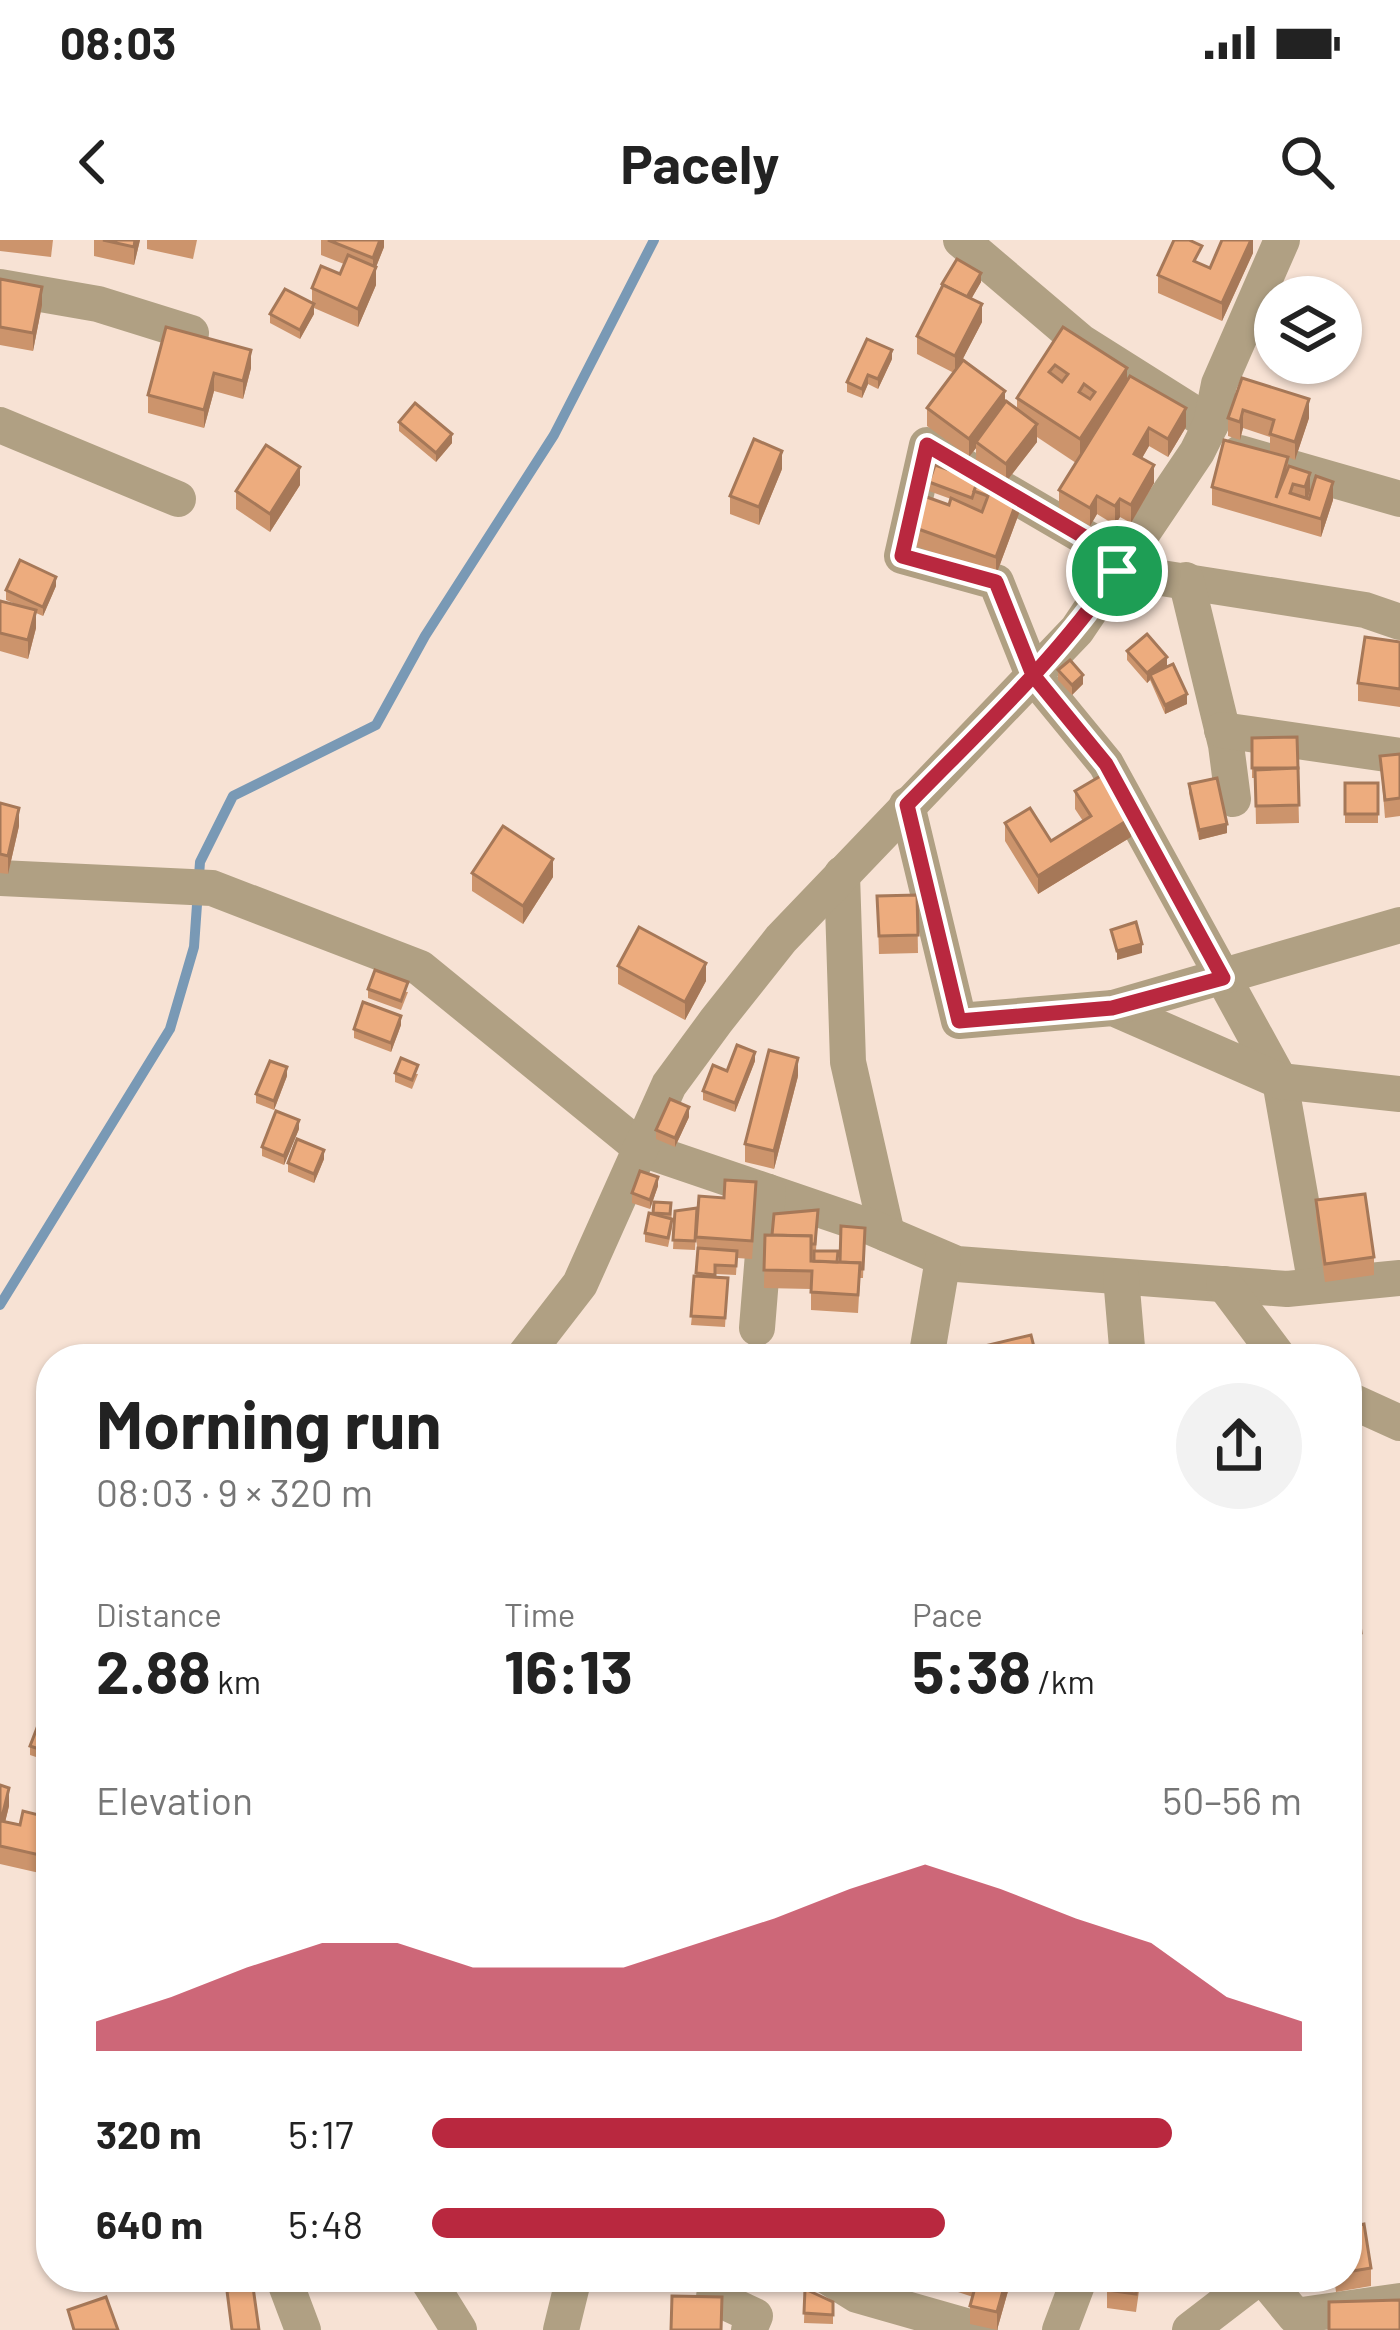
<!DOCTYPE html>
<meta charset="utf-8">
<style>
body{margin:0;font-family:Barlow,sans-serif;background:#f2f2f2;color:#222;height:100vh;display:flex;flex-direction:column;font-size:45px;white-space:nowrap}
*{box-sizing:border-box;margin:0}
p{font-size:39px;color:#767676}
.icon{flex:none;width:66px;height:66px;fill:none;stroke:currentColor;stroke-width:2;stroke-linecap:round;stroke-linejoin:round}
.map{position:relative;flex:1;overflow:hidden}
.drawer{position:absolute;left:36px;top:1104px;width:1326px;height:948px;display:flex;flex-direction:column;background:#fff;border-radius:48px;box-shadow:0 3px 9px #0004}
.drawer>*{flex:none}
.controls{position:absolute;left:1254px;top:36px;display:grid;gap:24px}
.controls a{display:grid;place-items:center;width:108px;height:108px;border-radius:50%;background:#fff;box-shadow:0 3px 9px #0004;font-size:60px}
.pin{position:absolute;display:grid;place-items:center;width:102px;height:102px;color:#fff;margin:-51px;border:6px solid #fff;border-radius:50%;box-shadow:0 3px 12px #0007}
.round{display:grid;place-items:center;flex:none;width:126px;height:126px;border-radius:63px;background:#f2f2f2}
.head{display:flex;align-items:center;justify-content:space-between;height:204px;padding:0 60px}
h1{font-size:66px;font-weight:700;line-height:90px}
.stats{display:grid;grid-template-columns:repeat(3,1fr);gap:18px;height:204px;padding:12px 60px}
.stats div{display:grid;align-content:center}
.stats b{font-size:60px;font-weight:700}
.stats small{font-size:33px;font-weight:400}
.stats p{font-size:33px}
.chart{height:336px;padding:24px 60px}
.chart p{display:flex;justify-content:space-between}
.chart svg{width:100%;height:216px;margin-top:12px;fill:#b9283f;opacity:.7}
ul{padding:0 60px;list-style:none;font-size:39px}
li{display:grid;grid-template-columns:192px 144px 1fr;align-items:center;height:90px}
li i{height:30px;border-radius:15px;background:#b9283f}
.status{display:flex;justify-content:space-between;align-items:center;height:84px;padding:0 60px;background:#fff;direction:ltr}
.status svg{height:33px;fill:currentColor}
header{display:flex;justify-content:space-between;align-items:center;height:156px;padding:0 60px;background:#fff;font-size:54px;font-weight:700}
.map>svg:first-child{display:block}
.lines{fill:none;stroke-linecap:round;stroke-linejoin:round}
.stream{stroke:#7999b5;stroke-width:10}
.minor{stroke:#b0a083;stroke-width:36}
.wall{fill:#cc946c}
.shaded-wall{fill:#a67858}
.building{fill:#edac7e;stroke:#a67858;stroke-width:3;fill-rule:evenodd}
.route-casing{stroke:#fff;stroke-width:24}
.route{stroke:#b9283f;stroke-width:15}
</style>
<div class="status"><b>08:03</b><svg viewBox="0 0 49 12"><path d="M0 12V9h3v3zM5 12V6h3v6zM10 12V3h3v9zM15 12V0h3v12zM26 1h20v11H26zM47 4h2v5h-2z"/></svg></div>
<header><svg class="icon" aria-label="back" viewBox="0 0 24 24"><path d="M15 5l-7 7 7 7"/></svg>Pacely<svg class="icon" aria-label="search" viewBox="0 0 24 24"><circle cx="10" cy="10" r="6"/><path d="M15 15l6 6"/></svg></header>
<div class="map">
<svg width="1400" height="2090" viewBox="0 0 1400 2090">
<rect width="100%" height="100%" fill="#f7e2d4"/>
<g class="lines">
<path class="stream" d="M0 1065 170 789 194 707 200 622 233 556 376 485 425 396 554 195 654 0"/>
<g class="minor">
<path d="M961 0 1081 102 1211 184"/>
<path d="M0 47 98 64 191 93"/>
<path d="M0 185 178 259"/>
<path d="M1240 213 1400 259"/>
<path d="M1124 320 927 205 902 316 996 342 1033 435 1106 524 1280 841 1316 1046"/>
<path d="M1117 331 1365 370 1400 382"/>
<path d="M1186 340 1226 505 1233 559"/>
<path d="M1222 490 1400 516"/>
<path d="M907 565 959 781 1113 768 1280 841 1400 854"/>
<path d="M842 634 848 822 887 994"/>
<path d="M0 638 212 648 420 728 642 909 868 986 957 1024 1287 1049 1400 1038"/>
<path d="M1113 768 1400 685"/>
<path d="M1121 1037 1128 1119"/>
<path d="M1224 1044 1280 1119"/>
<path d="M757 1088 768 952"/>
<path d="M522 1119 580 1044 669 845 716 781 781 699 1077 390 1197 212 1211 184 1219 144 1282 0"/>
<path d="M926 1119 943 1019"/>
<path d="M1347 1159 1400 1183"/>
<path d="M283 2037 303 2090"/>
<path d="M426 2037 459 2090"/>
<path d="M717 2037 714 2057 755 2076 749 2090"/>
<path d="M828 2037 857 2055 980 2090"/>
<path d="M1263 2037 1295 2076 1400 2061"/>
<path d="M561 2090 574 2037"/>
<path d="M1060 2090 1080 2037"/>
<path d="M1190 2090 1259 2037"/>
</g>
</g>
<g class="wall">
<path d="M0 0H53L51 17 0 11Z"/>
<path d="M94 0H140L134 25 94 16Z"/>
<path d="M147 0H197L193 19 147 9Z"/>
<path d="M321 0H384V7L376 27V45L358 87 314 68V74L300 99 270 83V74L312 63V48L340 34 344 24 321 15Z"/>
<path d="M1253 0V13L1222 81 1158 53V35L1201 24 1210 28Z"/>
<path d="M0 39 42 65 33 111 0 105Z"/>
<path d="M981 42 971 59 982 82 960 124 1005 163 1017 169V158L1063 87 1127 141 1186 187 1168 217 1149 206 1142 218 1154 243 1131 283 1120 277 1115 285 1097 274 1090 286 1059 268V250L1076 223 1037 197V202L1006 242 976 220V208L969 217 927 186V168L954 133 917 114V96L942 48V44Z"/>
<path d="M166 87 251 128 243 159 214 151 204 188 148 173V155Z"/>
<path d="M892 119 878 149 868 144 862 158 847 152V142Z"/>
<path d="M1242 138 1309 178 1295 220 1288 217V229L1310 251 1308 258 1333 260 1321 297 1212 265V247L1270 212V197L1243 188 1240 200 1228 196V178Z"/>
<path d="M399 182 452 203 436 222 399 191Z"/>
<path d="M935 225 1021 268 996 335 910 304V286L949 265 951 259 929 251V242Z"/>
<path d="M782 229 759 285 730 274V256Z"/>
<path d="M300 245 270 292 236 269V251Z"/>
<path d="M56 346 43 376 36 373V388L28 419 0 411V361L20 366 6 360V350Z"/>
<path d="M1400 402V467L1358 461V443Z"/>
<path d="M1127 411 1167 426 1187 464 1165 474 1150 440 1147 443 1127 420Z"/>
<path d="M1058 430 1083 444 1072 455 1058 440Z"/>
<path d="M1297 497 1299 583 1256 584 1255 538H1252V498Z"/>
<path d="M1400 514V576L1385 578 1380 516Z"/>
<rect x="1345" y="543" width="33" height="40"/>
<path d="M1189 544 1227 593 1199 600 1189 553Z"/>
<path d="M1075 551 1131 597 1038 654 1005 601V583L1051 601 1083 581 1075 569Z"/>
<path d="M0 563 19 586 8 634 0 633Z"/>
<path d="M472 633 553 637 523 684 472 651Z"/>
<path d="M917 655 918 713 879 714 877 656Z"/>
<path d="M618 726 706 741 685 780 618 744Z"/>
<path d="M368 749 408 752 401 770 368 758Z"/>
<path d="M401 785 391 812 354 798V789Z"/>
<path d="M755 821 735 872 703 860V851L727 831Z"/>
<path d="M395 833 418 834 412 849 395 842Z"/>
<path d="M287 836 274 870 256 863V854Z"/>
<path d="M798 836 774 929 745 922V904Z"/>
<path d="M689 877 675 907 656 899V890Z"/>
<path d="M299 889 284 925 262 916V907Z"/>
<path d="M324 919 314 943 288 932V923Z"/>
<path d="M658 946 650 969 632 963V953Z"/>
<path d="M724 958 756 960 752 1019 737 1018 736 1035 715 1034V1037L728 1038 725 1087 691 1085 698 1016 696 997Z"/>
<path d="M1316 960 1374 1017V1035L1325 1042 1316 978Z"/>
<path d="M654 962 671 963 672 988 668 1007 645 1002V993L653 974Z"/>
<path d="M697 968 695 1010 673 1009 675 971Z"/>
<path d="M818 970 816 1011 838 1022H840L865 988 863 1038H860L858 1073 811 1070V1049L764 1048 765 995H772Z"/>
<path d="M1347 1360 1361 1393V1402L1347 1404Z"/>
<path d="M51 1493V1522L30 1515V1506Z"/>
<path d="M0 1545 9 1566 5 1582 20 1585 51 1578 44 1634 0 1624Z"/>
<path d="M1347 1971 1371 2028V2046L1336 2052 1334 2037H1347Z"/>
<path d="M195 2037H249V2042L195 2044Z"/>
<path d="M513 2037H548L547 2044Z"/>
<path d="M955 2037H1012L997 2090 970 2084V2066L973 2057 955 2051Z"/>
<path d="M1094 2037H1141L1136 2072 1107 2068V2046L1094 2045Z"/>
<path d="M805 2049 833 2062V2084L804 2083Z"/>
</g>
<g class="shaded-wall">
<path d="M135 0H140L134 25V7Z"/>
<path d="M380 0H384V7L374 32 376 27V45L358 87V69L373 35V18Z"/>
<path d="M1251 0H1253V13L1222 81V63Z"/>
<path d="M981 33V42L966 68V59Z"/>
<path d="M42 47V65L33 111V93Z"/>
<path d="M314 64V74L300 99V90Z"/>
<path d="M982 64V82L955 134V116Z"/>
<path d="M251 110V128L243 159V141Z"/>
<path d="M892 110V119L878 149V139Z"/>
<path d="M1127 128V155L1080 225V199Z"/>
<path d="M214 133V151L204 188V170Z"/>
<path d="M868 135V144L862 158V149Z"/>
<path d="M1005 151V169L976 202V208L969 217V199Z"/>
<path d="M1309 159V178L1295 220V202Z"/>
<path d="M1186 168V187L1168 217V199Z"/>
<path d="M1243 170V188L1240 200V182Z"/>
<path d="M1037 184V202L1006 242V224Z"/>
<path d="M1149 188V206L1134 232V214Z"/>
<path d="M452 194V203L436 222V213Z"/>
<path d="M782 211V229L759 285V267Z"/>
<path d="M1154 225V243L1131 283V265Z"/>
<path d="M300 227V245L270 292V274Z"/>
<path d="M1310 233V251L1305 265V247Z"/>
<path d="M1333 242V260L1321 297V279Z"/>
<path d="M1021 250V268L996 335V317Z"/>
<path d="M1097 256V274L1090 286V268Z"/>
<path d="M1120 259V277L1115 285V266Z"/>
<path d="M56 337V346L43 376V367Z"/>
<path d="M36 370V388L28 419V400Z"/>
<path d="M1167 417V426L1150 435V440L1147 443V433Z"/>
<path d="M1083 435V444L1072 455V445Z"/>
<path d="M1187 454V464L1165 474V465Z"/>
<path d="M19 568V586L8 634V616Z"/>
<path d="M1131 578V597L1038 654V636Z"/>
<path d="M1227 584V593L1199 600V590Z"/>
<path d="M553 619V637L523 684V666Z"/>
<path d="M1142 704V713L1117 720V711Z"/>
<path d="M706 723V741L685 780V762Z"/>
<path d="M401 776V785L391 812V803Z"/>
<path d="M755 812V821L735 872V863Z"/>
<path d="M798 818V836L774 929V911Z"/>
<path d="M287 827V836L274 870V861Z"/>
<path d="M689 867V877L675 907V898Z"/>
<path d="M299 880V889L284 925V916Z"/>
<path d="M324 910V919L314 943V934Z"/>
<path d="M658 937V946L650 969V960Z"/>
<path d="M9 1548V1566L1 1599V1581Z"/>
<path d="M51 1586V1604L44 1634V1616Z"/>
<path d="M1007 2037H1012L997 2090V2072Z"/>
</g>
<g class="building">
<path d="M103 0H135L134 7Z"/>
<path d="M328 0H380L373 18Z"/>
<path d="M1174 0H1189L1202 6 1194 21 1210 28 1222 0H1251L1222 63 1158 35Z"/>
<path d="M348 15 376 27 358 69 312 48 321 26 340 34Z"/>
<path d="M957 19 981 33 967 57 942 44Z"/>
<path d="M0 39 42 47 33 93 0 87Z"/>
<path d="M943 45 982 64 955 116 917 96Z"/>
<path d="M285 49 314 64 300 90 270 74Z"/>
<path d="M166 87 251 110 243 141 214 133 204 170 148 155Z"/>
<path d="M1063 87 1127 128 1080 199 1017 158ZM1055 125 1068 134 1062 142 1049 132ZM1084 144 1095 152 1090 159 1079 152Z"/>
<path d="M867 99 892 110 878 139 868 135 862 149 847 142Z"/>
<path d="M963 120 1005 151 969 199 927 168Z"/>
<path d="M1130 136 1186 168 1168 199 1149 188 1134 214 1154 225 1131 265 1120 259 1115 266 1097 256 1090 268 1059 250Z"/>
<path d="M1242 138 1309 159 1295 202 1270 194 1274 180 1243 170 1240 182 1228 178Z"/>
<path d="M1006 161 1037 184 1006 224 976 202Z"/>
<path d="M415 163 452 194 436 213 399 182Z"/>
<path d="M754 199 782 211 759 267 730 256Z"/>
<path d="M1224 200 1288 217 1276 258 1289 226 1310 233 1305 247 1293 244 1290 253 1309 259 1316 236 1333 242 1321 279 1212 247Z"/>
<path d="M266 205 300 227 270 274 236 251Z"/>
<path d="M935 225 978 240 972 258 929 242Z"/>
<path d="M980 235 1021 250 996 317 910 286 921 255 949 265 951 258 982 272 988 256 974 251Z"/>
<path d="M20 320 56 337 43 367 6 350Z"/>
<path d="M0 361 36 370 28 400 0 393Z"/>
<path d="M1147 394 1167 417 1147 433 1127 411Z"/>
<path d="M1365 397 1400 402V449L1358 443Z"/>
<path d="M1070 420 1083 435 1072 445 1058 430Z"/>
<path d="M1173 424 1187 454 1165 465 1150 435Z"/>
<path d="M1297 497 1298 528H1252V498Z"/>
<path d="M1400 514V558L1385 560 1380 516Z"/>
<path d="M1298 528 1299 565 1256 566 1255 530Z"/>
<path d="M1104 534 1131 578 1038 636 1005 583 1030 568 1051 601 1091 576 1075 551Z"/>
<path d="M1217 538 1227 584 1199 590 1189 544Z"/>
<rect x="1345" y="543" width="33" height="31"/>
<path d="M0 563 19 568 8 616 0 614Z"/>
<path d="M503 586 553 619 523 666 472 633Z"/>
<path d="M917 655 918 695 879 696 877 656Z"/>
<path d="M1136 682 1142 704 1117 711 1111 690Z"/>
<path d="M639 687 706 723 685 762 618 726Z"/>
<path d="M375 730 408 742 401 761 368 749Z"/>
<path d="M363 762 401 776 391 803 354 789Z"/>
<path d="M737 805 755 812 735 863 703 851 713 825 727 831Z"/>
<path d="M769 810 798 818 774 911 745 904Z"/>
<path d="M401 818 418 825 412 840 395 833Z"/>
<path d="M270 821 287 827 274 861 256 854Z"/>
<path d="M670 859 689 867 675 898 656 890Z"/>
<path d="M276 871 299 880 284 916 262 907Z"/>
<path d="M297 899 324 910 314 934 288 923Z"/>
<path d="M640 931 658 937 650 960 632 953Z"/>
<path d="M725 940 756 942 752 1001 696 997 699 956 724 958Z"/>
<path d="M1365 954 1374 1017 1325 1024 1316 960Z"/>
<path d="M654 962 671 963 670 974 653 973Z"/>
<path d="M697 968 695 1001 673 1000 675 971Z"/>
<path d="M818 970 815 1004H811V996L772 995 774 974Z"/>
<path d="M649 973 672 979 668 998 645 993Z"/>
<path d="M841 986 865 988 863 1029H860V1023L840 1022Z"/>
<path d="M765 995 811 996V1021L860 1023 858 1055 811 1052 812 1031 764 1030Z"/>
<path d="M698 1008 737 1011 736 1026 715 1025V1035L696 1033Z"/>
<path d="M814 1011H838L837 1022 814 1021Z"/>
<path d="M694 1036 728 1038 725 1078 691 1076Z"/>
<path d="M1031 1095 1037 1119H983L980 1107Z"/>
<path d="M1095 1107 1099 1119H1058Z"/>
<path d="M1357 1359 1361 1393 1347 1395V1360Z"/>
<path d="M37 1488 51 1493V1513L30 1506Z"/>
<path d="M0 1545 9 1548 1 1581 20 1585 23 1571 51 1578 44 1616 0 1606Z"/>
<path d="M1351 1970 1354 1986 1364 1984 1371 2028 1347 2032V1971Z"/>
<path d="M968 2037H1007L997 2072 970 2066 977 2040Z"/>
<path d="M1108 2037H1138L1136 2054 1107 2050Z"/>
<path d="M253 2047 259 2090H232L227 2051Z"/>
<path d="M805 2049 833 2062V2075L804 2073Z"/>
<path d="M672 2056 722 2057 721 2090H671Z"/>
<path d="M106 2057 118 2090H74L68 2070Z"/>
<path d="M1400 2060V2090H1329V2062Z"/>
</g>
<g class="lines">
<g class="route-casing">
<path id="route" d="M1117 331C1058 418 980 490 907 565L959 781 1112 768 1223 738 1106 524 1033 435 996 342 902 316 927 205 1124 320 1117 331"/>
</g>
<use href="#route" class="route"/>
</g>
</svg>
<div class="controls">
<a><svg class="icon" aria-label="layers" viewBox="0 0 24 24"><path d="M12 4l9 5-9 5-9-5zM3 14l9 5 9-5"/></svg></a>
</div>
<div class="pin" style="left:1117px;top:331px;background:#1e9e55"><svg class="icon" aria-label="arrive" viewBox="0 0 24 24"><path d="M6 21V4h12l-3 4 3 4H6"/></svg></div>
<section class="drawer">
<div class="head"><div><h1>Morning run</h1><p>08:03 · 9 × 320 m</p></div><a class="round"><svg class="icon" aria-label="share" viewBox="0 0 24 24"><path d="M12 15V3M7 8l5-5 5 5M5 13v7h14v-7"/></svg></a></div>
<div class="stats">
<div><p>Distance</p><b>2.88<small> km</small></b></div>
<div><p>Time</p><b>16:13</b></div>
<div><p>Pace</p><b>5:38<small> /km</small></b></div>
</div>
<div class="chart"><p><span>Elevation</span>50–56 m</p>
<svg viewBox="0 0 160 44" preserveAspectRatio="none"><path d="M0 44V38L10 33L20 27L30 22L40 22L50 27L60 27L70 27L80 22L90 17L100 11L110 6L120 11L130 17L140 22L150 33L160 38V44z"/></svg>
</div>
<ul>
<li><b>320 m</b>5:17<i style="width:85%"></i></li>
<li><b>640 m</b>5:48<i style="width:59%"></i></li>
</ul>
</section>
</div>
